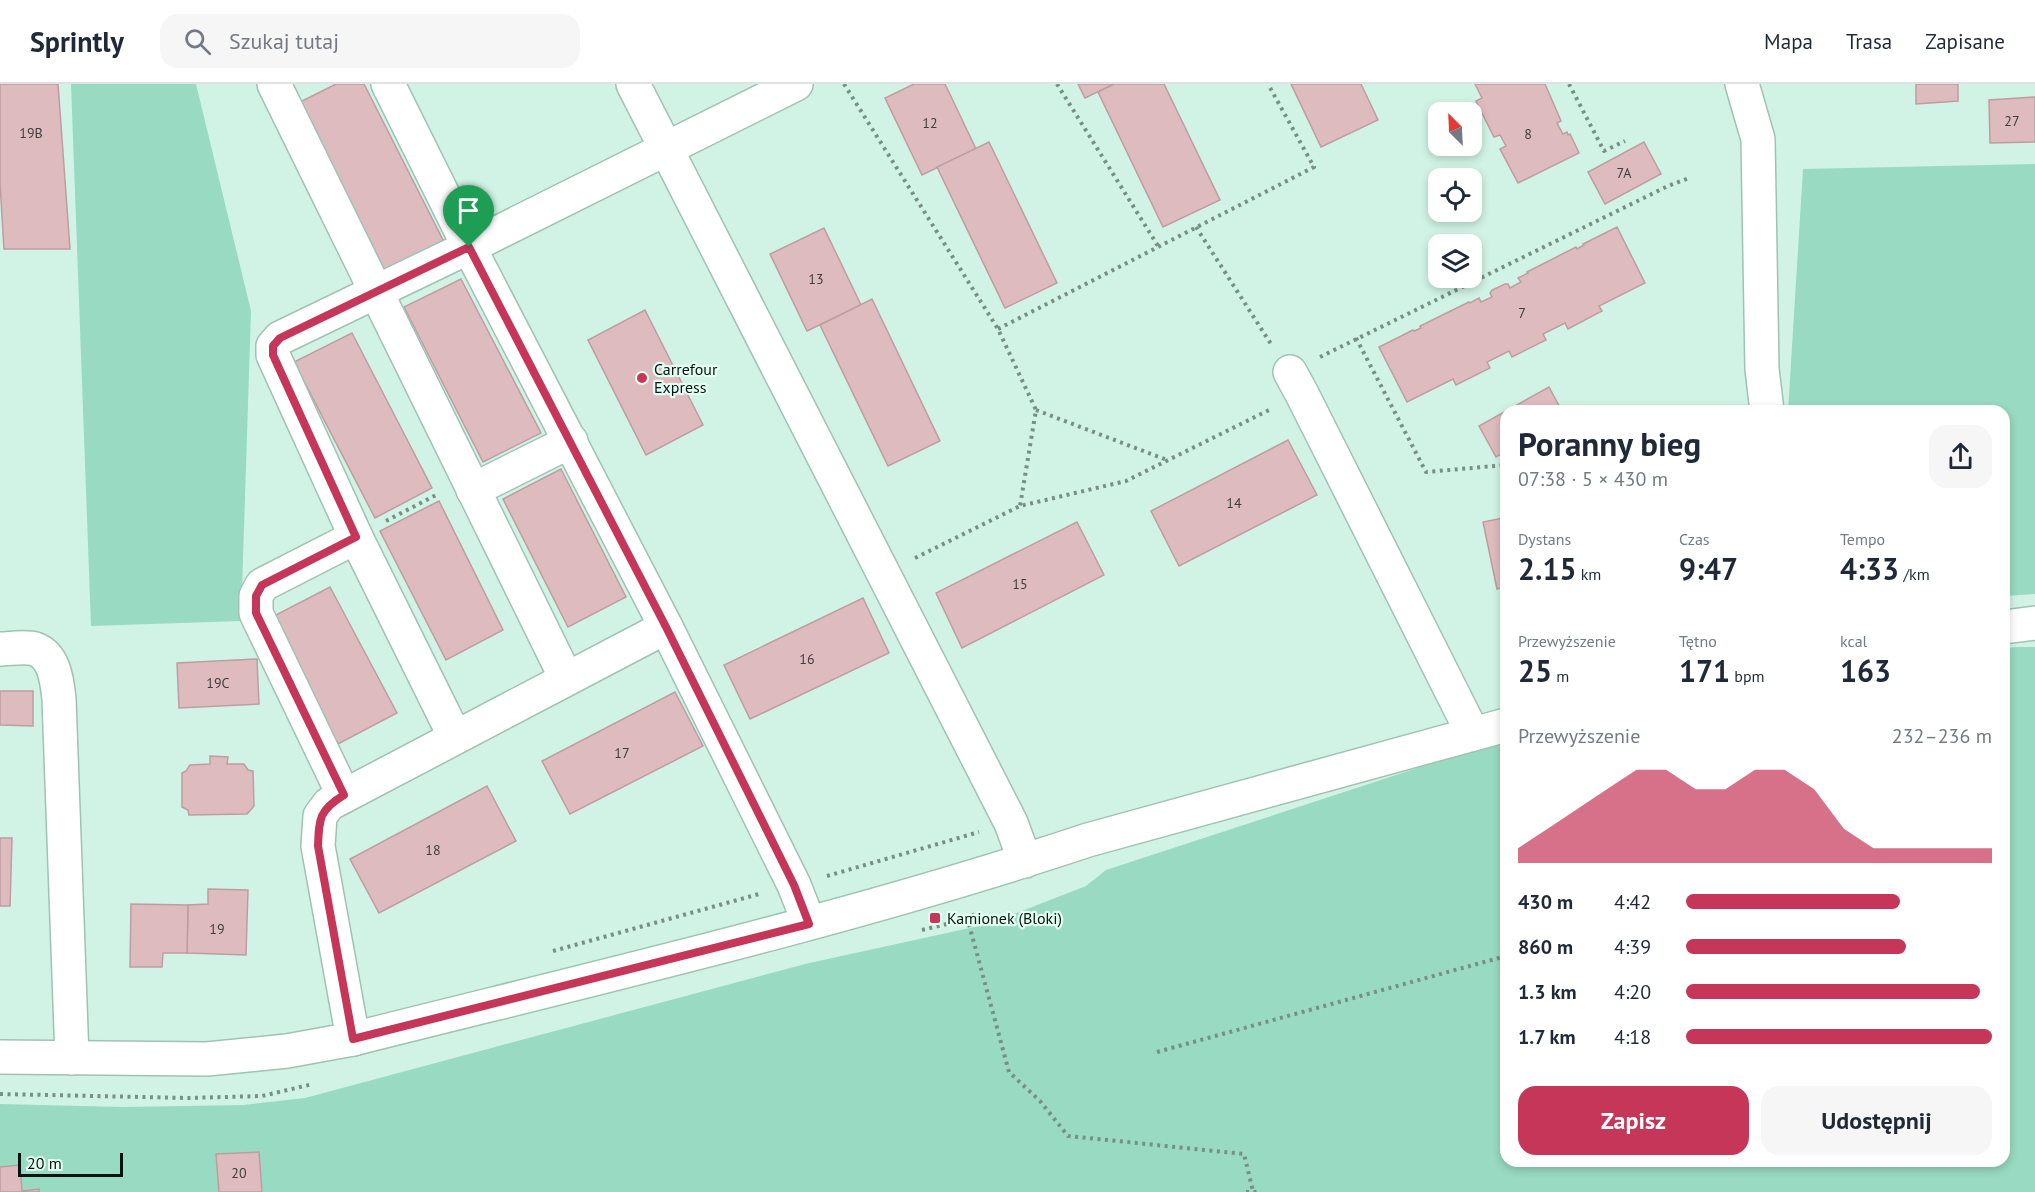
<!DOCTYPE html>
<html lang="pl">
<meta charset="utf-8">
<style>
body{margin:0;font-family:"PT Sans",sans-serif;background:#f6f6f7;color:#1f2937;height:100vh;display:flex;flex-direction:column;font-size:22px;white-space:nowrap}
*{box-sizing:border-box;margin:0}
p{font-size:20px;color:#747a83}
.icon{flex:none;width:33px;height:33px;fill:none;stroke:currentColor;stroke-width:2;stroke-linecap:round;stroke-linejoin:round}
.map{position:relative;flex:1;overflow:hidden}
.sheet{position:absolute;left:1500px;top:321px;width:510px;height:762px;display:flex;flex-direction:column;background:#fff;border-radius:18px;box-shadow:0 3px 9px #0003}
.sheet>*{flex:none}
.needle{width:39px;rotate:336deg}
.fabs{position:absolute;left:1428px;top:18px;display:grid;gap:12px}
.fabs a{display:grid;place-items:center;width:54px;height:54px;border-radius:12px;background:#fff;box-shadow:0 3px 9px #0003;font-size:30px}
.scale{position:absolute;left:18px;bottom:15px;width:105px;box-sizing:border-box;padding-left:6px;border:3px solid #081410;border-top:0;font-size:16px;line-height:21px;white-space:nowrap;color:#081410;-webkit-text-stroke:4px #e3fff4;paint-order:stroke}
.pin{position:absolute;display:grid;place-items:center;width:51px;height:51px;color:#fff;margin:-62px -26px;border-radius:50% 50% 50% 0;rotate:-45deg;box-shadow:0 0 6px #0007}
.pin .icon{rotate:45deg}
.round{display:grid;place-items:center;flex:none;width:63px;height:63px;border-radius:18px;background:#f6f6f7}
.head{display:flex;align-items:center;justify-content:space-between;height:102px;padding:0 18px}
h1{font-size:33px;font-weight:700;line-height:45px}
.stats{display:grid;grid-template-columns:repeat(3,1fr);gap:9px;height:102px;padding:6px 18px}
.stats div{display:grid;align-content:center}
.stats b{font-size:30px;font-weight:700}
.stats small{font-size:16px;font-weight:400}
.stats p{font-size:16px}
.chart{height:168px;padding:12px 18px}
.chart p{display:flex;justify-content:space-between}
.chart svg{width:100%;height:108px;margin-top:6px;fill:#c63658;opacity:.7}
.button{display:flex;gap:12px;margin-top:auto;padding:12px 18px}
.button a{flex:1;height:69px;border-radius:18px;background:#c63658;color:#fff;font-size:24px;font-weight:700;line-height:69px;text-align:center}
.button a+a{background:#f6f6f7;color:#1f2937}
ul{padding:0 18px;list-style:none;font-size:20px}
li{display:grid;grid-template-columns:96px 72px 1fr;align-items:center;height:45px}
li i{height:15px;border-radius:8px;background:#c63658}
header{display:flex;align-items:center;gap:36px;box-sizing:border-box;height:84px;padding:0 30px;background:#fff;border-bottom:2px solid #e0e1e3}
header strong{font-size:28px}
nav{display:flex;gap:33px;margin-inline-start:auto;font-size:21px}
.search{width:420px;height:54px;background:#f6f6f7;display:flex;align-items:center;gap:15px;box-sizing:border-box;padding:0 21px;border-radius:18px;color:#747a83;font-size:22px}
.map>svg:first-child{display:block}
.green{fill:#98dac2}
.building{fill:#debbbe;stroke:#be9da0;stroke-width:1.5}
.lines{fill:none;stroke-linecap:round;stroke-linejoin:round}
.minor-casing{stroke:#a0c2b5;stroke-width:36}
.path{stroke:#778f86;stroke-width:4;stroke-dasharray:3 4.5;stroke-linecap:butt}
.minor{stroke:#fff;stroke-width:33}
.route-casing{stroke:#fff;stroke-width:12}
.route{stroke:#c63658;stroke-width:8}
.poi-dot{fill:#c63658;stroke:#e3fff4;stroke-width:2}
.labels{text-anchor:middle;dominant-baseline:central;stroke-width:4.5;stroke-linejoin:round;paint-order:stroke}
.number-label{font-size:14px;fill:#3e3e3c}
.poi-label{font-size:16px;fill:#081410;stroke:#e3fff4;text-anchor:start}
</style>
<header>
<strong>Sprintly</strong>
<div class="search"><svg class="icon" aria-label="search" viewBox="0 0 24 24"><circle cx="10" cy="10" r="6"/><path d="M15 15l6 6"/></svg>Szukaj tutaj</div>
<nav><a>Mapa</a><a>Trasa</a><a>Zapisane</a></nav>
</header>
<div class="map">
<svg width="2035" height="1108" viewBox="0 0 2035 1108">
<rect width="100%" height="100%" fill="#d1f3e6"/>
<g class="green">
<path d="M71 0H196L251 227 241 537 91 542Z"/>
<path d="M2035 80V510L2004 512V327H1788L1803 85Z"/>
<path d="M2018 563H2035V1108H0V1020L124 1023 244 1021 305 1014 805 880 988 840 1086 802 1106 786 1506 655V1077H2004V564Z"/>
</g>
<g class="building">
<path d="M0 0H58L70 165H4L0 99Z"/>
<path d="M336 0H364L446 162 387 191 300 18Z"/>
<path d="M914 0H945L976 65 922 91 885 14Z"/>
<path d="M1078 0H1114L1085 14Z"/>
<path d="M1114 0H1164L1220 116 1163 143 1098 8Z"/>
<path d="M1291 0H1361L1378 36 1321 63Z"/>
<path d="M1475 0H1545L1561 37 1557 39 1563 50 1567 48 1568 51 1570 50 1579 69 1518 99 1500 65 1506 62 1500 51 1494 53 1476 17 1482 14Z"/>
<path d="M1916 0H1958V17L1916 20Z"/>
<path d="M2035 13V58L1990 59 1989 16Z"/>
<path d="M989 58 1057 199 1005 224 937 83Z"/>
<path d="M1644 58 1661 90 1605 120 1588 88Z"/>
<path d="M1617 143 1645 199 1599 222 1602 227 1568 245 1565 239 1543 250 1546 256 1512 273 1509 267 1487 278 1490 284 1456 301 1453 295 1407 318 1379 263 1413 246 1414 247 1421 244 1420 242 1469 218 1470 219 1479 214 1481 218 1492 213 1490 209 1492 206 1505 200H1508L1510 204 1521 198 1518 194 1528 189 1527 188 1576 163 1577 165 1584 161 1583 160Z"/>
<path d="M824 144 861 221 807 247 770 170Z"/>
<path d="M461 195 541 349 483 378 404 223Z"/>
<path d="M872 215 940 357 888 382 820 241Z"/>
<path d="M645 226 703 341 646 371 588 256Z"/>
<path d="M352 249 432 404 375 434 294 278Z"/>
<path d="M1549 303 1562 327H1506V367L1496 373 1479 342Z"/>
<path d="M1288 356 1317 411 1179 482 1151 427Z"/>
<path d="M561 385 626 513 568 543 503 415Z"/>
<path d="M439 417 503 546 446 576 380 447Z"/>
<path d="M1503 434H1506V503L1497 505 1483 438Z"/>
<path d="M1077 438 1104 491 962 564 936 509Z"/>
<path d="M330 503 397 629 338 660 272 533Z"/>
<path d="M863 514 889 569 750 635 724 581Z"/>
<path d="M257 575 259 620 179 624 177 579Z"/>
<path d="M0 607H33V642L0 641Z"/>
<path d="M675 608 703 662 570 730 542 677Z"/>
<path d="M210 672 228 673 227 680H244L248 686 253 687 254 722 247 730 189 731 188 726 182 723V689L186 687 190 681 210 680Z"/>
<path d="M487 702 516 757 379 829 350 775Z"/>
<path d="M0 754H12L10 822H0Z"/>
<path d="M208 805 248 806 246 871 187 869 188 821 208 820Z"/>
<path d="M131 820 188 821 187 869H163L162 883H130Z"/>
<path d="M259 1068 262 1108H219L216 1070Z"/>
<path d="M20 1081 22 1107 39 1105V1108H0V1083Z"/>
</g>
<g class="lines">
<g class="minor-casing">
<g id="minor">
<path d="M274 0 566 594"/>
<path d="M388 0 469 163 666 543 794 801 809 839"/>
<path d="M633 0 1011 739 1025 777"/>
<path d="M1742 0 1758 55 1762 285 1767 327"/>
<path d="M1290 288 1302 310 1473 650"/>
<path d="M473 406 571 357"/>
<path d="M2004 543 2035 539"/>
<path d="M0 565C10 565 25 562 35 565 55 572 57 598 59 615L72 974"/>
<path d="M455 653 356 453 273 271V262L280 254 469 163 796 0"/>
<path d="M344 712 256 529V512L262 501 356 453"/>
<path d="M353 955 318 762 320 732 329 720 666 543"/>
<path d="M0 973 207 975 287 967 353 955C599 893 848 836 1088 756L1506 641"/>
</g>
</g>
<g class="path">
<path d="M844 0 998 245 1036 326 1020 422"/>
<path d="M1057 0 1158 162"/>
<path d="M1569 0 1604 67 1625 57"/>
<path d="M1196 143 1271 260"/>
<path d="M998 245 1314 83 1268 0"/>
<path d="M1356 254 1426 388 1506 381"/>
<path d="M1320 273 1668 102 1689 94"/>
<path d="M1036 326 1167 376"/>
<path d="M386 437 438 410"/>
<path d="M915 474 1020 422 1126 397 1271 325"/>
<path d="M827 792 979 748"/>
<path d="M967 833 1009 988 1040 1017 1068 1052 1244 1070 1253 1107"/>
<path d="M922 846 968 835 975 830"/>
<path d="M553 867 759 810"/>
<path d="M1157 968 1506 872"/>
<path d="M0 1010 188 1014 262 1012 313 1000"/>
<path d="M1246 1108H1258"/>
</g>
<use href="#minor" class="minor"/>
</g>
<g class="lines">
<g class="route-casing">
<path id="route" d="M469 163 666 543 794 801 809 840 353 955 318 762C319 735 319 726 344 711L256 529V512L262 501 356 453 273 271V262L280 254Z"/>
</g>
<use href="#route" class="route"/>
</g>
<g class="poi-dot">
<circle cx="642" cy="294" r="6"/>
<rect x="929" y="828" width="12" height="12" rx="3"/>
</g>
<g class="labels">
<g class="number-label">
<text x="2012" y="37">27</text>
<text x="930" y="39">12</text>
<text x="31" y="49">19B</text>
<text x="1528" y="50">8</text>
<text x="1624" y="89">7A</text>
<text x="816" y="195">13</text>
<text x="1522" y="229">7</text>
<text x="1234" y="419">14</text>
<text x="1020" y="500">15</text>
<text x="807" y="575">16</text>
<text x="218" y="599">19C</text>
<text x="622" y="669">17</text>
<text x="433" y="766">18</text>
<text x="217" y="845">19</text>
<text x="239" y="1089">20</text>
</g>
<g class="poi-label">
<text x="654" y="285">Carrefour<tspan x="654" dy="18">Express</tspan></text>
<text x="947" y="834">Kamionek (Bloki)</text>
</g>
</g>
</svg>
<div class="fabs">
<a><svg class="needle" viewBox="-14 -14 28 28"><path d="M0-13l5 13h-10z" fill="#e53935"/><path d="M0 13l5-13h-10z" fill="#747a83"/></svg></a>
<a><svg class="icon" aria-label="locate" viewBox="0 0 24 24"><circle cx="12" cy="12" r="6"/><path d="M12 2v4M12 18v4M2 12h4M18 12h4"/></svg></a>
<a><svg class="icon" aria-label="layers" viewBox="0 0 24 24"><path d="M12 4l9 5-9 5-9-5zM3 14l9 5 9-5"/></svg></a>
</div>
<div class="scale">20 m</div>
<div class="pin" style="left:469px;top:163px;background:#1e9e55"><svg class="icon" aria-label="arrive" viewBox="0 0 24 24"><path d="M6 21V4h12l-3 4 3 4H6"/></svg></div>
<section class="sheet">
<div class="head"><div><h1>Poranny bieg</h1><p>07:38 · 5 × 430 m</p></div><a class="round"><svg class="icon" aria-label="share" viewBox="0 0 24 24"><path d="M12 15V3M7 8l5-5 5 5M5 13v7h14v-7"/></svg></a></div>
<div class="stats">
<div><p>Dystans</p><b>2.15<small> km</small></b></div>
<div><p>Czas</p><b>9:47</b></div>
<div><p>Tempo</p><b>4:33<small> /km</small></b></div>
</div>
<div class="stats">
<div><p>Przewyższenie</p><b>25<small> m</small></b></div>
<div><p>Tętno</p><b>171<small> bpm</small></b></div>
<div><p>kcal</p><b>163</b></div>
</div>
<div class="chart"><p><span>Przewyższenie</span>232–236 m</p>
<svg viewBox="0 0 160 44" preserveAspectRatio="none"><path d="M0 44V38L10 30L20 22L30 14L40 6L50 6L60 14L70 14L80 6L90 6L100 14L110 30L120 38L130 38L140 38L150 38L160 38V44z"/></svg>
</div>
<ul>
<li><b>430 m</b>4:42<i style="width:70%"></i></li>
<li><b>860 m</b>4:39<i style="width:72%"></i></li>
<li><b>1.3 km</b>4:20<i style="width:96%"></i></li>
<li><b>1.7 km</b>4:18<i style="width:100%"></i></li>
</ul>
<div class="button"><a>Zapisz</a><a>Udostępnij</a></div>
</section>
</div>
